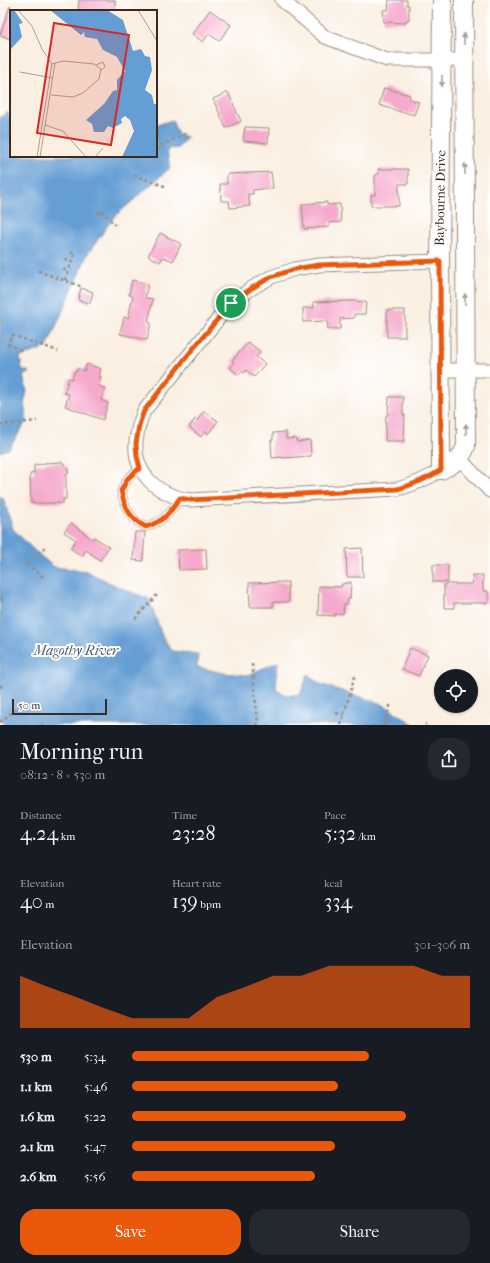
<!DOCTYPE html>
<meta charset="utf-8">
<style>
body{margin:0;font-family:"IM FELL French Canon",serif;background:#242831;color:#f1f3f6;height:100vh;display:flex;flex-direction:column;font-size:15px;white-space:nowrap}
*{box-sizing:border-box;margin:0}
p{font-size:13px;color:#9ea1a6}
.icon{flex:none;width:22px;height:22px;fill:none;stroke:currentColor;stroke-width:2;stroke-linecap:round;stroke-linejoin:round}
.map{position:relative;height:725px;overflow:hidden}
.panel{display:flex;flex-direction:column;background:#171b24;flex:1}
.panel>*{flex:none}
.controls{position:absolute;left:434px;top:669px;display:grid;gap:8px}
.controls a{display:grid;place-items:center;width:44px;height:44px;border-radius:50%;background:#171b24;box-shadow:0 1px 3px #0004;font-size:20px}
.scale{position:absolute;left:12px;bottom:10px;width:95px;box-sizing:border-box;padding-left:4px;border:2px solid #3b2a1e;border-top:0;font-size:11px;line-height:14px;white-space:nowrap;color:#3b2a1e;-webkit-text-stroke:3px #fff;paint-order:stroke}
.pin{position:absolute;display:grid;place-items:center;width:34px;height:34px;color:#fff;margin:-17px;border:2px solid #fff;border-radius:50%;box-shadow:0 1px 4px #0007}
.round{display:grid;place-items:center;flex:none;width:42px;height:42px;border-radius:16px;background:#242831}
.headline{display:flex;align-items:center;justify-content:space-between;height:68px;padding:0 20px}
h1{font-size:22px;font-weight:600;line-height:30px}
.metrics{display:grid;grid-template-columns:repeat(3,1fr);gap:6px;height:68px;padding:4px 20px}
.metrics div{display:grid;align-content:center}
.metrics b{font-size:20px;font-weight:600}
.metrics small{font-size:11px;font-weight:400}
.metrics p{font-size:11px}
.chart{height:112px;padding:8px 20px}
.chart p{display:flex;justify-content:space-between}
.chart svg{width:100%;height:72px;margin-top:4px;fill:#ea580c;opacity:.7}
.button{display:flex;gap:8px;margin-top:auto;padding:8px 20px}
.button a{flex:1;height:46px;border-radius:16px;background:#ea580c;color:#fff;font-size:16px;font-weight:600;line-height:46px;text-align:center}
.button a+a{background:#242831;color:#f1f3f6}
ul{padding:0 20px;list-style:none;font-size:13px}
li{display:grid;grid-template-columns:64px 48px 1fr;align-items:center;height:30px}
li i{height:10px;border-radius:5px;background:#ea580c}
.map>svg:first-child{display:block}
.water{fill:#659ed4;stroke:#506479}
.building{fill:#f6a9cc}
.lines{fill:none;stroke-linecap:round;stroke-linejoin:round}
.lane-casing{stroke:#9a8c80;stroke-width:9}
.street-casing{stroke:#9a8c80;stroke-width:15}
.secondary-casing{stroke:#9a8c80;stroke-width:20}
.path{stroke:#9a8c80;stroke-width:2.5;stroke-dasharray:3 3;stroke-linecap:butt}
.lane{stroke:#fff;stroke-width:7}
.street{stroke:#fff;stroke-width:13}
.secondary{stroke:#fff;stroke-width:18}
.oneway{fill:#a79f9a}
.route-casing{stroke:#fff;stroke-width:8}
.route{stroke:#ea580c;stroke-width:5}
.labels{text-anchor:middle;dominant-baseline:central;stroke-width:4;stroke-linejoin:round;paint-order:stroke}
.street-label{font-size:13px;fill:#3b2a1e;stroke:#fff}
.water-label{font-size:14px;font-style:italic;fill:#4e5e70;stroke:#fff}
.inset-road{fill:none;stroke:#aea093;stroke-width:1}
.view{fill:#d62828;fill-opacity:0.15;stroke:#d62828;stroke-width:2}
.inset-edge{fill:none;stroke:#3b2a1e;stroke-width:2}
</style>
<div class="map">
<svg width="490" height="725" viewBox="0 0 490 725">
<rect width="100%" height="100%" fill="#fff"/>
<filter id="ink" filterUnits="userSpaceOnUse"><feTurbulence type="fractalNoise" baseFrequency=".025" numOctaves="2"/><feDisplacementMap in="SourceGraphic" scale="8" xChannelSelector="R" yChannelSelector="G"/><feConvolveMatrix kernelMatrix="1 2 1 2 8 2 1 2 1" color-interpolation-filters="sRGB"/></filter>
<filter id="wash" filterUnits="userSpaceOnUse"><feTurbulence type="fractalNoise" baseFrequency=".012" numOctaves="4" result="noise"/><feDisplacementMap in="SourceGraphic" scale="16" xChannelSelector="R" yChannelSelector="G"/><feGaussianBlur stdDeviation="0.9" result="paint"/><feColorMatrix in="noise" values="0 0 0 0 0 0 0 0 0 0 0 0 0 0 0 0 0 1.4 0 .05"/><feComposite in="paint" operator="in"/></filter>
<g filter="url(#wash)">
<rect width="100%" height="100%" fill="#faefe1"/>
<g class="water">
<path d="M7 112 11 117V156H156V124L157 125 172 120 178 135 187 137 178 148 167 149 170 168 113 218 87 255 47 347 20 357 22 369 29 372 23 376 27 391 24 404 27 420 9 449 0 452V118Z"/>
<path d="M0 496 3 498 13 529 37 553 54 567 86 571 123 589 149 599 162 636 172 651 198 654 197 667 223 673 247 675 278 662 276 690 287 695H300L308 674 320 684 382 704 415 725H4L0 718Z"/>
</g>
<g id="blocks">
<g class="building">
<path d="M79 0H115V11H78Z"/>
<path d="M389 0H407V5H409V20H406V23L384 22 383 10H388Z"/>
<path d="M10 6 11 7V39L0 35Z"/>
<path d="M210 10 231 25 219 41 209 34 203 42 192 34Z"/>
<path d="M384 88 410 95 409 99 419 102 414 115 404 112V113L379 105Z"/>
<path d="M228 92 241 121 226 128 213 99Z"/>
<path d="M245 127 269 128 268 143 243 141Z"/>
<path d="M378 169H408V184H399V206H371V195H375V176L379 173Z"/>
<path d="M271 172 273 188 253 190V194H248L250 206 230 208 229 201H221L220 184H227V174Z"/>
<path d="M327 202V205L340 204 341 222 329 223V227L304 229 302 204Z"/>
<path d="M160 233 181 244 173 261 163 257 160 262 148 256Z"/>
<path d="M132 280 148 284 145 298 153 299 148 322 151 323 147 340 120 334 124 317 128 318 133 296 129 295Z"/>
<path d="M81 288 93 292 90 303 78 300Z"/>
<path d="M352 301 366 302 365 314H354V318L340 319V329H328L327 321 303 322V308H314L313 302Z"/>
<rect x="387" y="310" width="18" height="27"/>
<path d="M248 342 261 352 256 357 265 364 254 377 246 370 245 373 242 371 239 375 230 368 234 363 232 361Z"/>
<path d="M87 364 101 369 99 376 101 377 98 385 105 389 101 400 108 403 103 420 65 406 69 394 64 393 69 378 72 379 75 371H77L78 368 84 371Z"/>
<path d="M389 397H403V415H405L404 441H385L386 415H388Z"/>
<path d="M204 411 218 421 208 434 205 431 201 437 189 427 195 419 197 421Z"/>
<path d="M286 432V439L296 438 297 442 310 440 311 456 282 458V457L272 458 271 440H273V433Z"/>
<path d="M62 462 68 468V474L66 475V499H63V503H31L30 474 34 473V465L44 464V463Z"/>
<path d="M71 523 92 539 94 537 109 547 100 560 86 550 82 556 70 548 76 540 64 532Z"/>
<path d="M135 532H145L143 561 133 560Z"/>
<path d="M362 548 363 577H347L346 549Z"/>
<path d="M206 549 207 569 179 570 178 550Z"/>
<rect x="433" y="565" width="15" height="17"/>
<path d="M472 575H483V591H488V603H454V608H444V584H473Z"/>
<path d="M288 582 289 602H273V607H250L249 583Z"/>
<path d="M351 582 350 599H348L347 604H344L343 614H335V616L318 615 319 586 341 587 342 584Z"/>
<path d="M410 648 428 655 419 676 402 669Z"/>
</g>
</g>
</g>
<g filter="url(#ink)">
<use href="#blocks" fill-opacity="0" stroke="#9a8c80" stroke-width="1"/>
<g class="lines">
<g class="lane-casing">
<path id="lane" d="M140 467 128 478 121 491C125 508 130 519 146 527 164 521 169 514 180 498"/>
</g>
<g class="street-casing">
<g id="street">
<path d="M282 0 325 37 387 60H464"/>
<path d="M440 261 319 265 295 269 271 277 252 288 231 303 144 411C141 419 138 426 137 435 130 471 156 495 190 500L397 489C413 485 427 479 441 470"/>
<path d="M440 370H490"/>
<path d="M459 458 490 491"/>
</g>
</g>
<g class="secondary-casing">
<path id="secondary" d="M442 0 440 261 441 470C454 464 461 460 466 446L464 0"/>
</g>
<g class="path">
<path d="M156 149 188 132"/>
<path d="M140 157 143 156"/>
<path d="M134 175 167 187"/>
<path d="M98 214 101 210 115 225"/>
<path d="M65 259 72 262"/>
<path d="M63 269 68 272"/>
<path d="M38 271 83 287"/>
<path d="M65 280 75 253 69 252"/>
<path d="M21 350 8 344 12 335 58 351"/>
<path d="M0 425 37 421"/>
<path d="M43 577 27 564 46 546"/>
<path d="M135 619 157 595"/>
<path d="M252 664 258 724H252"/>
<path d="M0 685 3 689"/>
<path d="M336 713 344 715"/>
<path d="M0 722 25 702 29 707"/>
<path d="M42 725 43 724"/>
<path d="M341 725 355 675"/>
<path d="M384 725 391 703"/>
<path d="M425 725 426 724"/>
</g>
<use href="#lane" class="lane"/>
<use href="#street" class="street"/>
<use href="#secondary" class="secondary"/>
</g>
<defs><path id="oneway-solid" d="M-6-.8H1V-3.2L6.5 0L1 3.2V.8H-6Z"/></defs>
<g class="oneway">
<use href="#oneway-solid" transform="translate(464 39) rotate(-90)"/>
<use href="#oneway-solid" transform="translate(442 81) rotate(91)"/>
<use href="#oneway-solid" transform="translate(465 169) rotate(-90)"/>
<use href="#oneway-solid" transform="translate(465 299) rotate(-90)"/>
<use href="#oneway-solid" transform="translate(466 429) rotate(-90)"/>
</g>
</g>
<g class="lines" filter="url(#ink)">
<g class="route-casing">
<path id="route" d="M440 261 441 470C427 479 413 485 397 489L190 500 180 498C169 514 164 521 146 527 130 519 125 508 121 491L128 478 140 468 137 456 136 444 139 425 144 411 188 355 231 303 252 288 271 277 295 269 319 265Z"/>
</g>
<use href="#route" class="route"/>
</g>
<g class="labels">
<g class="street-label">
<text transform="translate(440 198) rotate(-89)">Baybourne Drive</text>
</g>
<g class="water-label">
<text x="76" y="650">Magothy River</text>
</g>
</g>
<g transform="translate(10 10)">
<rect width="147" height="147" fill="#faefe1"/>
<path d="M0 0H4L13 13 9 14 12 27 0 40ZM40 0H97L113 10 123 41 131 39 135 46 140 47 142 60 135 80 142 85 144 94H147V147H112L124 121 120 110 115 106 111 109 112 113 103 118 98 116 94 122H84L82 114 76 110 94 94 103 81 107 80V70L115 61 107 47 93 40 87 29 75 27 74 22 71 25Z" fill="#659ed4"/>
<path class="inset-road" d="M8 0 22 16 32 39 42 54M128 0 147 31M86 55 93 52 95 57 91 60M10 62 43 68M35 115 53 121 76 147M27 147 42 54 53 51 84 54 91 59 89 69 73 83 63 87 41 85M30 147 45 53M85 147 93 138"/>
<path class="view" d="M44 13 119 25 101 135 27 123Z"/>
<rect width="147" height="147" class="inset-edge"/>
</g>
</svg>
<div class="controls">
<a><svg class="icon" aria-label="locate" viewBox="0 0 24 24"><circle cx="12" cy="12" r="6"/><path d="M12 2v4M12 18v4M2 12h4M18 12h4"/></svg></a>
</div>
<div class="scale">50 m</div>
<div class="pin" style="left:231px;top:303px;background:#1e9e55"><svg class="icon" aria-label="arrive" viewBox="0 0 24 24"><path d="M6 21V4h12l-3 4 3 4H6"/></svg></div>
</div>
<section class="panel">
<div class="headline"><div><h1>Morning run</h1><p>08:12 · 8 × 530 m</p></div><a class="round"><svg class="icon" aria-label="share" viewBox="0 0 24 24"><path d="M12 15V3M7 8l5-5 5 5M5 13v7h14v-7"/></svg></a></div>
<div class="metrics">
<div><p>Distance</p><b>4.24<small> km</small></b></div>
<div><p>Time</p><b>23:28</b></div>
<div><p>Pace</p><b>5:32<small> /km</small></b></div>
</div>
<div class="metrics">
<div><p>Elevation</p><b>40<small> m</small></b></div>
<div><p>Heart rate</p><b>139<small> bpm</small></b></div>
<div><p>kcal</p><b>334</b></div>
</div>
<div class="chart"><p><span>Elevation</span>301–306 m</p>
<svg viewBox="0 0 160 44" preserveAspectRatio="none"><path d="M0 44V12L10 19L20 25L30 32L40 38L50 38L60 38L70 25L80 19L90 12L100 12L110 6L120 6L130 6L140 6L150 12L160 12V44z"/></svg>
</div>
<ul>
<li><b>530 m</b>5:34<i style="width:70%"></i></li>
<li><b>1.1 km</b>5:46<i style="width:61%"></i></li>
<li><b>1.6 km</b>5:22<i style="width:81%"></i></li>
<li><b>2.1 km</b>5:47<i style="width:60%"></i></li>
<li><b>2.6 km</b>5:56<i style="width:54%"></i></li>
</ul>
<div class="button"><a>Save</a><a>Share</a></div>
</section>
